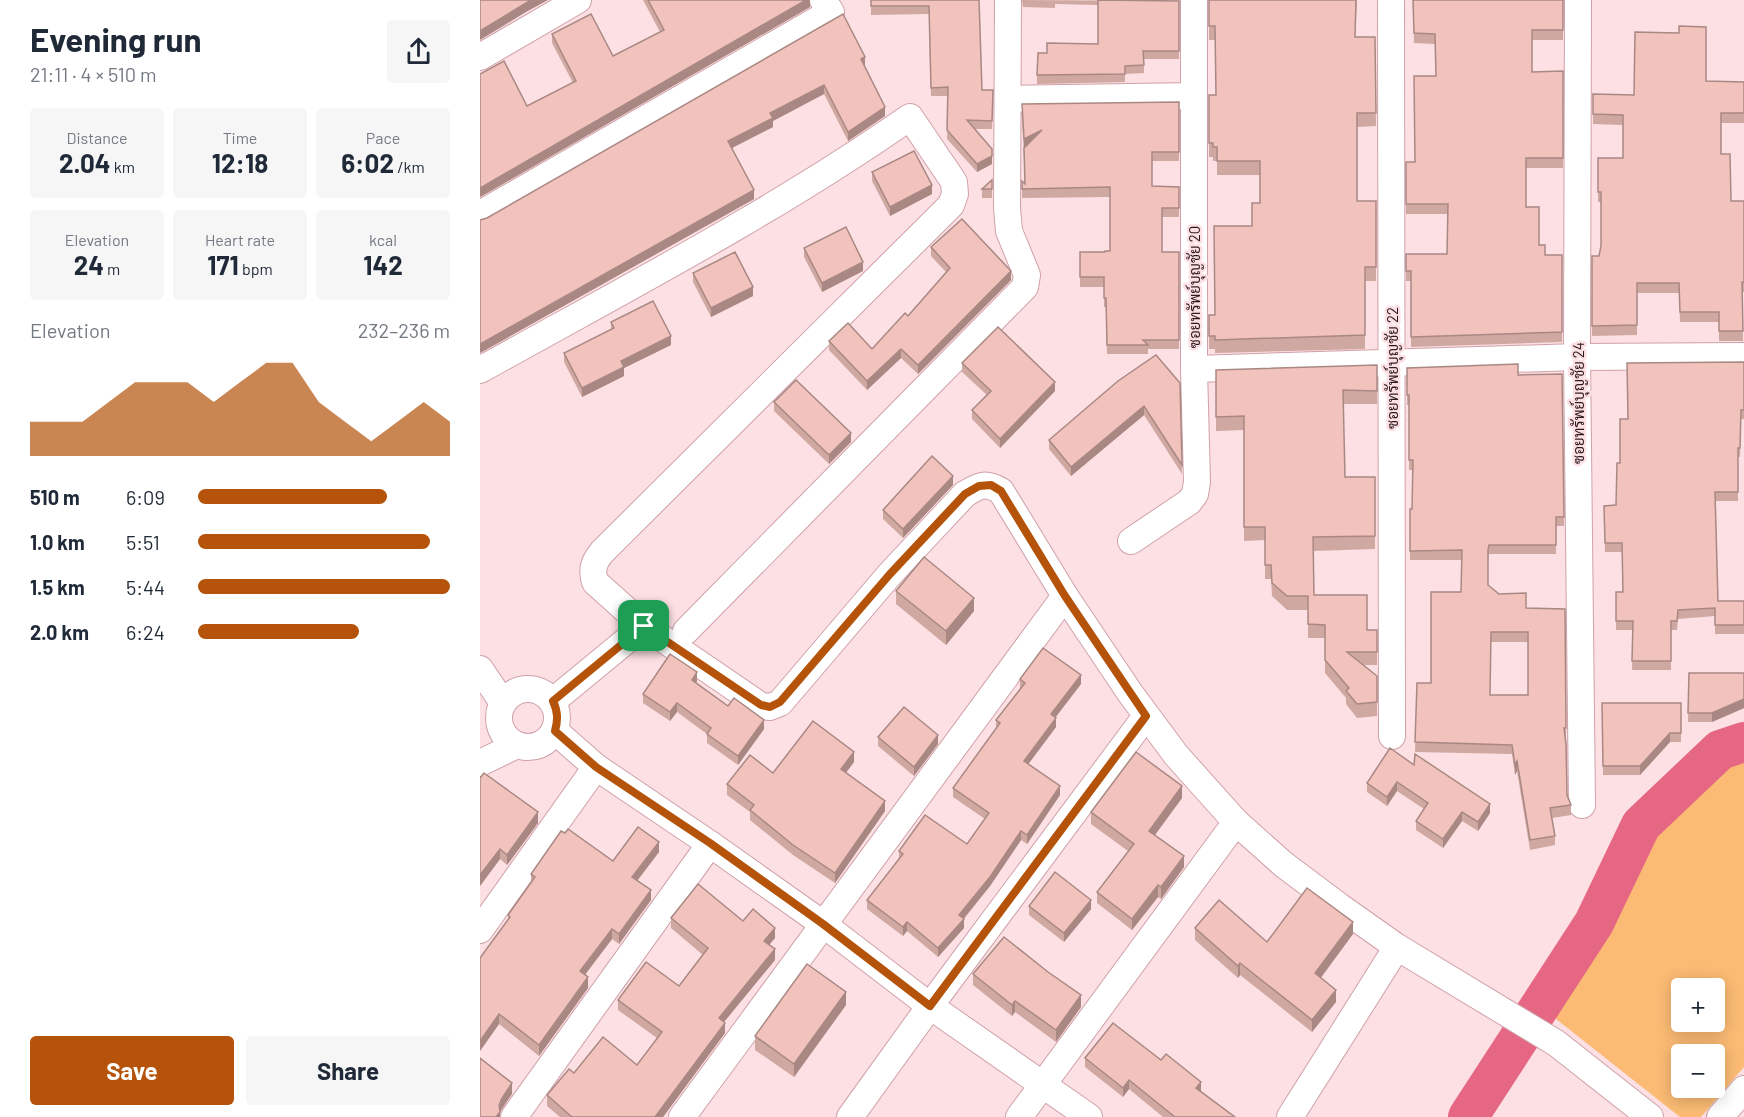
<!DOCTYPE html>
<meta charset="utf-8">
<style>
body{margin:0;font-family:Barlow,Sarabun,sans-serif;background:#f6f6f7;color:#1f2937;height:100vh;display:flex;flex-direction:column;font-size:22px;white-space:nowrap}
*{box-sizing:border-box;margin:0}
p{font-size:20px;color:#747a83}
.icon{flex:none;width:33px;height:33px;fill:none;stroke:currentColor;stroke-width:2;stroke-linecap:round;stroke-linejoin:round}
.map{position:relative;flex:1;overflow:hidden}
.sheet{display:flex;flex-direction:column;background:#fff;width:480px}
.sheet>*{flex:none}
.tools{position:absolute;left:1191px;top:978px;display:grid;gap:12px}
.tools a{display:grid;place-items:center;width:54px;height:54px;border-radius:6px;background:#fff;box-shadow:0 3px 15px #0003;font-size:30px}
.pin{position:absolute;display:grid;place-items:center;width:51px;height:51px;color:#fff;margin:-26px;border-radius:12px;box-shadow:0 3px 9px #0006}
.round{display:grid;place-items:center;flex:none;width:63px;height:63px;border-radius:6px;background:#f6f6f7}
.headline{display:flex;align-items:center;justify-content:space-between;height:102px;padding:0 30px}
h1{font-size:33px;font-weight:700;line-height:45px}
.metrics{display:grid;grid-template-columns:repeat(3,1fr);gap:9px;height:102px;padding:6px 30px}
.metrics div{display:grid;align-content:center;border-radius:6px;background:#f6f6f7;text-align:center}
.metrics b{font-size:26px;font-weight:700}
.metrics small{font-size:16px;font-weight:400}
.metrics p{font-size:16px}
.chart{height:168px;padding:12px 30px}
.chart p{display:flex;justify-content:space-between}
.chart svg{width:100%;height:108px;margin-top:6px;fill:#b45309;opacity:.7}
.button{display:flex;gap:12px;margin-top:auto;padding:12px 30px}
.button a{flex:1;height:69px;border-radius:6px;background:#b45309;color:#fff;font-size:24px;font-weight:700;line-height:69px;text-align:center}
.button a+a{background:#f6f6f7;color:#1f2937}
ul{padding:0 30px;list-style:none;font-size:20px}
li{display:grid;grid-template-columns:96px 72px 1fr;align-items:center;height:45px}
li i{height:15px;border-radius:8px;background:#b45309}
main{display:flex;flex:1;min-height:0}
.map>svg:first-child{display:block}
.green{fill:#fbbb74;fill-rule:evenodd}
.lines{fill:none;stroke-linecap:round;stroke-linejoin:round}
.river{stroke:#e56784;stroke-width:40}
.minor-casing{stroke:#cfa1a8;stroke-width:28}
.minor{stroke:#fff;stroke-width:26}
.wall{fill:#d0a8a2;fill-rule:evenodd}
.shaded-wall{fill:#a98884}
.building{fill:#f2c3bc;stroke:#a98884;stroke-width:1.5;fill-rule:evenodd}
.route-casing{stroke:#fff;stroke-width:12}
.route{stroke:#b45309;stroke-width:8}
.labels{text-anchor:middle;dominant-baseline:central;stroke-width:5;stroke-linejoin:round;paint-order:stroke}
.street-label{font-size:15px;fill:#2d1c1f;stroke:#fde0e4}
</style>
<main>
<section class="sheet">
<div class="headline"><div><h1>Evening run</h1><p>21:11 · 4 × 510 m</p></div><a class="round"><svg class="icon" aria-label="share" viewBox="0 0 24 24"><path d="M12 15V3M7 8l5-5 5 5M5 13v7h14v-7"/></svg></a></div>
<div class="metrics">
<div><p>Distance</p><b>2.04<small> km</small></b></div>
<div><p>Time</p><b>12:18</b></div>
<div><p>Pace</p><b>6:02<small> /km</small></b></div>
</div>
<div class="metrics">
<div><p>Elevation</p><b>24<small> m</small></b></div>
<div><p>Heart rate</p><b>171<small> bpm</small></b></div>
<div><p>kcal</p><b>142</b></div>
</div>
<div class="chart"><p><span>Elevation</span>232–236 m</p>
<svg viewBox="0 0 160 44" preserveAspectRatio="none"><path d="M0 44V30L10 30L20 30L30 22L40 14L50 14L60 14L70 22L80 14L90 6L100 6L110 22L120 30L130 38L140 30L150 22L160 30V44z"/></svg>
</div>
<ul>
<li><b>510 m</b>6:09<i style="width:75%"></i></li>
<li><b>1.0 km</b>5:51<i style="width:92%"></i></li>
<li><b>1.5 km</b>5:44<i style="width:100%"></i></li>
<li><b>2.0 km</b>6:24<i style="width:64%"></i></li>
</ul>
<div class="button"><a>Save</a><a>Share</a></div>
</section>
<div class="map">
<svg width="1264" height="1117" viewBox="0 0 1264 1117">
<rect width="100%" height="100%" fill="#fde0e4"/>
<path class="green" d="M1264 761V1067L1221 1117H1200L1071 1015 1171 837 1227 775ZM1202 988H1234V1022H1202ZM1202 1054H1234V1088H1202Z"/>
<g class="lines">
<path class="river" d="M988 1117 1114 923 1161 825 1240 750 1264 742"/>
<g class="minor-casing">
<g id="minor">
<path d="M911 0 912 736"/>
<path d="M1098 0 1097 357 1102 805"/>
<path d="M0 57 98 0"/>
<path d="M528 99 714 96"/>
<path d="M0 214 351 12 343 0"/>
<path d="M714 369 1097 357 1264 356"/>
<path d="M0 370C145 289 294 212 430 117L474 182 475 194 471 205 122 552C114 562 111 569 115 582L164 626 281 706 290 707 300 703 410 574 485 494C500 485 505 482 521 491L585 596 650 693 696 755 756 822 803 864 859 906 917 947 1076 1043 1170 1117"/>
<path d="M651 541 709 502 715 494 717 482 714 369V0"/>
<path d="M206 631 545 287 547 275 529 231 527 208 528 0"/>
<path d="M0 669 23 703"/>
<circle cx="48" cy="718" r="29"/>
<path d="M73 701 164 626"/>
<path d="M75 731 116 767 230 844 343 924 450 1006 609 1117"/>
<path d="M0 763 37 745"/>
<path d="M0 930 116 767"/>
<path d="M34 1117 230 844"/>
<path d="M202 1117 585 596"/>
<path d="M370 1117 450 1006 666 716"/>
<path d="M539 1117 756 822"/>
<path d="M810 1117 917 947"/>
<path d="M1240 1117 1264 1089"/>
</g>
</g>
<use href="#minor" class="minor"/>
</g>
<g class="wall">
<path d="M163 0H330V7L0 197V74L47 106 93 83 72 43V34L133 56 180 32Z"/>
<path d="M391 0H499L502 90H513L512 129H494L512 149V164L497 172 467 139 468 96H451L449 14 391 15Z"/>
<path d="M542 0 699 1V59H664V73L645 74V82L557 84V75L567 53 618 44V5L575 4V8L543 7Z"/>
<path d="M729 0H877L875 37H895L896 126 877 127V201H896V281H885V349L735 353V349H729V315H735L772 226 780 203V175H737V161H733V157H729V95H736L735 40H729Z"/>
<path d="M933 0H1083V40H1052V72L1083 71V168H1046V207L1059 245 1065 255H1082V342L931 347V281H926V254H967V214H926V162H935L956 76 955 44 934 43Z"/>
<path d="M384 66 405 116 368 141 344 94 293 121V127L252 148 274 199 0 353V220L7 218Z"/>
<path d="M1226 81 1264 82V123H1241V154L1251 201H1264V292H1262L1263 341H1239V322H1200L1199 293H1157V335L1112 336V256H1119L1121 246V202H1118V158H1143V125L1113 124V94L1154 95Z"/>
<path d="M699 102V161H672V186L699 187V217H682V252H699V349H668V354H627L626 307H624V287H600V252H625L630 251V197L542 198V181L545 184 542 114Z"/>
<path d="M392 172 452 194 410 216 392 181Z"/>
<path d="M512 180V198H502V189Z"/>
<path d="M451 247 531 280 438 374 421 358 387 390 349 350V341L392 349 428 316 466 272 451 256Z"/>
<path d="M324 248 383 271 342 292 324 257Z"/>
<path d="M213 273 273 296 231 317 213 282Z"/>
<path d="M131 322 191 345 144 368V376L102 397 84 362V353L131 329Z"/>
<path d="M1264 362V419H1261L1260 457H1258V501H1235L1238 601H1264V634H1235V616L1198 619 1197 630H1191V670H1152L1153 630H1136V592H1143L1142 552H1125L1124 506 1136 505 1140 463Z"/>
<path d="M482 363 575 391 520 448 492 419V410L507 395 482 372Z"/>
<path d="M897 365V404H863L865 477H895V549L833 551 834 595 887 630H897V665H884L897 676V716L877 718 866 704V698L845 673V638H828V610H807L792 596 791 579H785V540L764 541V430L736 431V370Z"/>
<path d="M927 368 1038 375 1082 374 1084 526H1076V554H1009L1008 560V585L1019 594 1046 608 1086 728V738L1087 795 1091 805V815L1072 818 1075 836V845L1050 850 1037 771 1035 775 1032 754 935 752 937 683H951L981 592V560H930V509H932L933 470H929V405H927ZM1011 642H1048V695H1010Z"/>
<path d="M700 383 702 474 664 415 591 476 569 449V440Z"/>
<path d="M294 402 371 442 349 464 294 411Z"/>
<path d="M473 485 423 538 403 519V510Z"/>
<path d="M416 591 494 611 466 645 416 604Z"/>
<path d="M1209 673H1264V708L1232 722H1208Z"/>
<path d="M540 679 601 684 575 718 576 727 548 764 580 795 547 844 541 840 510 886 484 919V928L458 957 427 931 423 936 387 909V900L419 858V851L487 844 505 819 473 797V788L516 728V720L541 688H540Z"/>
<path d="M217 681 216 682 248 706 284 729 258 765 227 743V734L197 712 190 721 163 703V694Z"/>
<path d="M1122 703H1201V742H1190L1160 775H1123Z"/>
<path d="M398 737 458 744 434 776 398 746Z"/>
<path d="M374 762 366 773 405 811 355 883 313 855 270 820V812L247 795V784L293 773Z"/>
<path d="M934 765 1010 813 998 831 982 821 963 848 936 830V821L944 809 917 791 907 806 887 792V783Z"/>
<path d="M0 778 58 823 27 865 20 859 0 886Z"/>
<path d="M702 798 675 835 704 867 681 899 678 897 652 930 617 903V892L648 851 611 824V812Z"/>
<path d="M85 833 133 861 179 852 158 880 171 900 139 944 132 939 105 975 108 988 59 1056 19 1024 0 1051 28 920V915L51 883V874Z"/>
<path d="M549 906 611 909 584 942 549 915Z"/>
<path d="M191 918 263 921 295 938 289 945 295 960 244 1022 245 1033 183 1117H80L67 1106V1095L94 1073 157 1065 177 1038 138 1010V1000L199 986 223 955 191 928Z"/>
<path d="M715 928 787 942 873 934 841 978 856 1002 832 1032 760 975 758 978 715 940Z"/>
<path d="M493 974 601 1007 576 1042 535 1012 532 1016 493 985Z"/>
<path d="M366 1005 314 1077 275 1050V1036Z"/>
<path d="M605 1058 681 1060 755 1117H683L649 1089 643 1097 605 1067Z"/>
</g>
<g class="shaded-wall">
<path d="M51 0H68L46 12 0 40V31Z"/>
<path d="M326 0H330V7L0 197V188Z"/>
<path d="M385 57V66L381 68V59Z"/>
<path d="M344 85V94L293 121V127L248 150V141L290 113Z"/>
<path d="M405 107V116L368 141V132Z"/>
<path d="M562 130 544 149V139Z"/>
<path d="M512 156V164L497 172V164Z"/>
<path d="M452 185V194L410 216V207Z"/>
<path d="M274 190V199L0 353V344Z"/>
<path d="M383 262V271L342 292V283Z"/>
<path d="M531 271V280L438 374V365Z"/>
<path d="M273 287V296L231 317V308Z"/>
<path d="M191 336V345L144 368V376L102 397V388L141 361Z"/>
<path d="M421 349V358L387 390V381Z"/>
<path d="M575 382V391L520 448V439Z"/>
<path d="M664 406V415L591 476V467Z"/>
<path d="M371 433V442L349 464V455Z"/>
<path d="M473 476V485L423 538V529Z"/>
<path d="M494 598V611L466 645V631Z"/>
<path d="M217 672V681L212 689V680Z"/>
<path d="M601 675V684L571 723V714Z"/>
<path d="M1264 699V708L1232 722V713Z"/>
<path d="M197 703V712L190 721V712Z"/>
<path d="M576 718V727L544 770V761Z"/>
<path d="M284 720V729L258 765V756Z"/>
<path d="M1190 733V742L1160 775V766Z"/>
<path d="M458 735V744L434 776V767Z"/>
<path d="M374 752V762L361 779V769Z"/>
<path d="M1037 761V771L1035 775V765Z"/>
<path d="M917 782V791L907 806V797Z"/>
<path d="M580 786V795L547 844V835Z"/>
<path d="M702 786V798L669 843V831Z"/>
<path d="M405 801V811L355 883V873Z"/>
<path d="M1010 804V813L998 831V822Z"/>
<path d="M58 812V823L27 865V855Z"/>
<path d="M982 812V821L963 848V839Z"/>
<path d="M541 831V840L510 886 479 924 484 919V928L458 957V948L479 915Z"/>
<path d="M179 842V852L152 887V877Z"/>
<path d="M20 849V859L0 886V875Z"/>
<path d="M704 856V867L681 899V887Z"/>
<path d="M678 885V897L652 930V919Z"/>
<path d="M171 890V900L139 944V934Z"/>
<path d="M611 900V909L584 942V933Z"/>
<path d="M427 922V931L423 936V927Z"/>
<path d="M873 922V934L835 985V973Z"/>
<path d="M295 928V938L284 951V941Z"/>
<path d="M132 929V939L100 981V971Z"/>
<path d="M295 949V960L239 1028V1018Z"/>
<path d="M760 963V975L758 978V966Z"/>
<path d="M108 977V988L59 1056V1045Z"/>
<path d="M856 990V1002L832 1032V1020Z"/>
<path d="M366 992V1005L314 1077V1064Z"/>
<path d="M601 995V1007L576 1042V1030Z"/>
<path d="M535 1001V1012L532 1016V1005Z"/>
<path d="M19 1014V1024L0 1051V1041Z"/>
<path d="M245 1023V1033L183 1117H175Z"/>
<path d="M649 1080V1089L643 1097V1088Z"/>
<path d="M721 1082V1091L716 1097V1088Z"/>
<path d="M32 1083V1094L20 1112V1117H16L22 1098Z"/>
</g>
<g class="building">
<path d="M0 0H51L0 31Z"/>
<path d="M168 0H326L0 188V74L24 61 47 106 96 81 72 34 111 14 133 56 184 30Z"/>
<path d="M391 0H499L502 90H513L512 121 487 120 512 149V156L497 164 467 130 468 87 451 88 449 6H391Z"/>
<path d="M618 0 699 1V51H663L664 65 645 66V74L557 75 558 53H567V43L618 44Z"/>
<path d="M729 0H876L875 37H895L896 113H877V201H896V267H885V335L735 340V336H729V315H735L734 226H772V203H780V161H737V147H733V143H729V95H736L735 26H729Z"/>
<path d="M933 0H1083V30H1052V72L1083 71V158H1046V207H1059V245H1065V255H1082V332L931 337V271H926V254H967L968 204H926V162H935L934 76H956L955 34 934 33Z"/>
<path d="M363 14 385 57 381 59 405 107 368 132 344 85 290 113 293 118 248 141 274 190 0 344V220L7 218Z"/>
<path d="M1199 26 1226 27V81L1264 82V113H1241V154H1250L1251 201H1264V282H1262L1263 331H1239V312H1200L1199 283H1157V325L1112 326V256H1119L1121 246V192H1118V158H1143V115L1113 114V94L1154 95 1155 32 1199 33Z"/>
<path d="M699 102V152H672V186L699 187V208H682V252H699V340H663L668 345H627L626 298H624V277H600V252H625V251H630V187L542 189V181L545 184 544 148 562 130 544 139 542 104Z"/>
<path d="M434 151 452 185 410 207 392 172Z"/>
<path d="M512 180V189H502Z"/>
<path d="M482 219 531 271 438 365 421 349 387 381 349 341 368 323 392 349 425 313 428 316 470 268 451 247Z"/>
<path d="M366 227 383 262 342 283 324 248Z"/>
<path d="M255 252 273 287 231 308 213 273Z"/>
<path d="M173 301 191 336 141 361 144 367 102 388 84 353 134 328 131 322Z"/>
<path d="M518 327 575 382 520 439 492 410 511 391 482 363Z"/>
<path d="M676 355 700 383 702 465 664 406 591 467 569 440 638 381Z"/>
<path d="M1264 362V410H1261L1260 448H1258V492H1235L1238 601H1264V625H1235V608L1198 610 1197 621H1191V661H1152L1153 621H1136V592H1143L1142 543H1125L1124 506 1136 505 1137 463H1140V419H1148L1147 363Z"/>
<path d="M1038 364V375L1082 374 1084 517H1076V545H1009L1008 550V585L1019 594 1046 593V608L1085 609 1086 728H1084L1086 744 1087 795 1091 805 1070 808 1075 836 1050 840 1037 761 1035 765 1032 745 935 742 937 683H951V592H981L982 550 930 551V509H932L933 460H929V395H927V368ZM1011 632H1048V695H1010Z"/>
<path d="M897 365V391L863 390 865 477H895V536L833 537 834 595H887V630H897V652H867L897 676V702L877 704 866 691 869 688 845 660V625L828 624V596H807L792 583 791 565H785V527H764V416L736 417V370Z"/>
<path d="M316 380 371 433 349 455 294 402Z"/>
<path d="M452 456 473 476 423 529 403 510Z"/>
<path d="M444 557 494 598 466 631 416 591Z"/>
<path d="M563 648 601 675 571 714 576 718 544 761 580 786 547 835 541 831 510 877 479 915 484 919 458 948 427 922 423 927 387 900 423 854 419 851 445 815 487 844 509 813 473 788 520 723 516 720 545 683 540 679Z"/>
<path d="M190 654 217 672 212 680 248 706 254 698 284 720 258 756 227 734 231 728 197 703 190 712 163 694Z"/>
<path d="M1209 673H1264V699L1232 713H1208Z"/>
<path d="M1122 703H1201V733H1190L1160 766H1123Z"/>
<path d="M424 707 458 735 434 767 398 737Z"/>
<path d="M333 721 374 752 361 769 405 801 355 873 313 845 270 810 274 805 247 784 270 755 293 773Z"/>
<path d="M910 748 934 765 935 754 1010 804 998 822 982 812 963 839 936 821 948 803 917 782 907 797 887 783Z"/>
<path d="M656 752 702 786 669 831 704 856 681 887 678 885 652 919 617 892 654 844 611 812Z"/>
<path d="M4 773 58 812 27 855 20 849 0 875V778Z"/>
<path d="M158 827 179 842 152 877 171 890 139 934 132 929 100 971 108 977 59 1045 19 1014 0 1041V958L30 917 28 915 55 877 51 874 81 831 85 833 88 829 133 861Z"/>
<path d="M575 872 611 900 584 933 549 906Z"/>
<path d="M218 884 263 921 273 909 295 928 284 941 295 949 239 1018 245 1023 175 1117H92L67 1095 89 1069 94 1073 123 1037 157 1065 182 1032 138 1000 166 962 199 986 228 948 191 918Z"/>
<path d="M827 888 873 922 835 973 856 990 832 1020 760 963 758 966 715 928 739 900 787 942Z"/>
<path d="M524 937 568 972 601 995 576 1030 535 1001 532 1005 493 974Z"/>
<path d="M327 964 366 992 314 1064 275 1036Z"/>
<path d="M633 1023 681 1060 686 1054 721 1082 716 1088 755 1117H695L649 1080 643 1088 605 1058Z"/>
<path d="M0 1058 32 1083 22 1098 19 1105 20 1112 16 1117H0Z"/>
</g>
<g class="lines">
<g class="route-casing">
<path id="route" d="M511 485 521 491 585 596 666 716 450 1006 343 924 230 843 116 767 75 731C78 720 78 712 73 701L164 626 281 705 290 707 300 702 410 574 485 494 499 486Z"/>
</g>
<use href="#route" class="route"/>
</g>
<g class="labels">
<g class="street-label">
<text transform="translate(714 287) rotate(-90)">ซอยทรัพย์บุญชัย 20</text>
<text transform="translate(912 368) rotate(-90)">ซอยทรัพย์บุญชัย 22</text>
<text transform="translate(1098 403) rotate(-90)">ซอยทรัพย์บุญชัย 24</text>
</g>
</g>
</svg>
<div class="tools">
<a>+</a>
<a>−</a>
</div>
<div class="pin" style="left:164px;top:626px;background:#1e9e55"><svg class="icon" aria-label="arrive" viewBox="0 0 24 24"><path d="M6 21V4h12l-3 4 3 4H6"/></svg></div>
</div>
</main>
